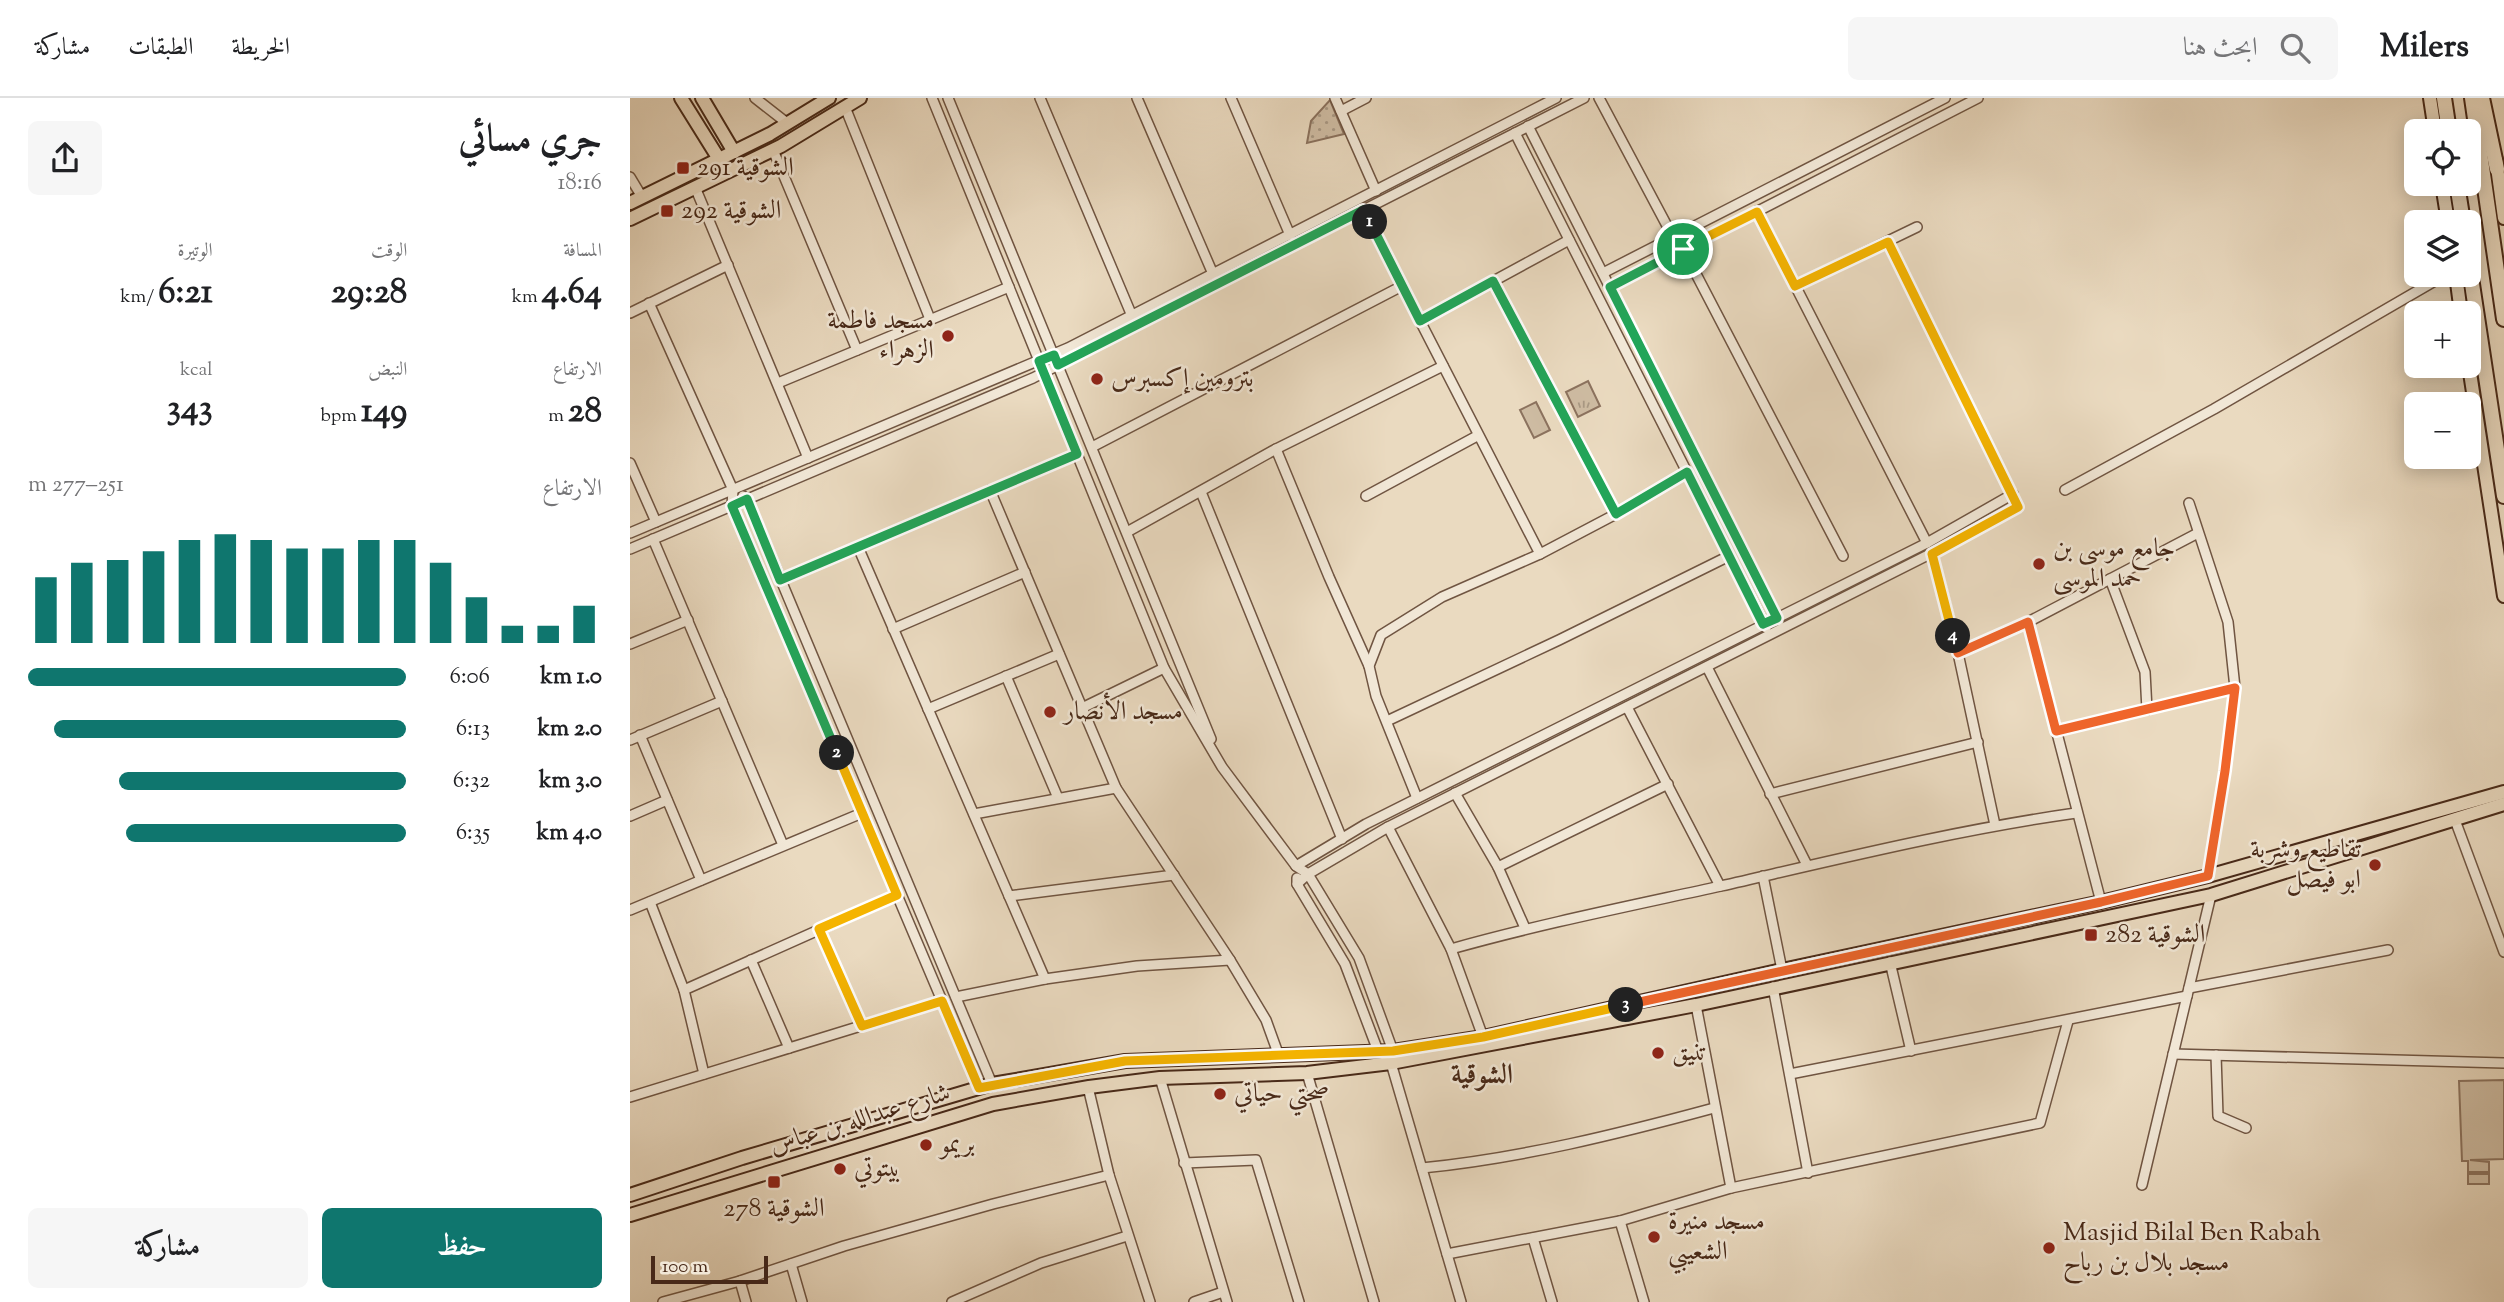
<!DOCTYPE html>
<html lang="ar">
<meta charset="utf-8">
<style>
body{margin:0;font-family:"Sorts Mill Goudy",Amiri,serif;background:#f6f6f6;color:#202124;direction:rtl;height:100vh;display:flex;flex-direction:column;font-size:26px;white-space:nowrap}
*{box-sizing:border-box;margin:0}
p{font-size:23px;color:#757577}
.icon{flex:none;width:38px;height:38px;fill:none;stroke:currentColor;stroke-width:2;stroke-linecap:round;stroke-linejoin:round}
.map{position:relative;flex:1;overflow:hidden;direction:ltr}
.panel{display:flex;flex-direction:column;background:#fff;width:630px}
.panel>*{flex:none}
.tools{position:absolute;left:1774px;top:21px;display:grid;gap:14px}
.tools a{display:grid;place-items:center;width:77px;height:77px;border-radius:10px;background:#fff;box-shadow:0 4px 18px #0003;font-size:35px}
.scale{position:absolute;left:21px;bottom:18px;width:117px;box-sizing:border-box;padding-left:7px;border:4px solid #482918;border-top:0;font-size:19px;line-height:24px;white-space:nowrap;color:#482918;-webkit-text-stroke:5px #f1e7d6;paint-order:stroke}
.pin{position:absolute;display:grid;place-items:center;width:60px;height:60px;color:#fff;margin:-30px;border:4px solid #fff;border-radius:50%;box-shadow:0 2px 7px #0007}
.km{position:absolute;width:35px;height:35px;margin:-18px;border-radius:50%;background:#222;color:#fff;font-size:19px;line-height:35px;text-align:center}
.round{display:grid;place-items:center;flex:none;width:74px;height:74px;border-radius:10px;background:#f6f6f6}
.summary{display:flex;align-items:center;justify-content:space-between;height:119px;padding:0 28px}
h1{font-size:38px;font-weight:800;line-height:52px}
.figures{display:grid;grid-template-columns:repeat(3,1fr);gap:10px;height:119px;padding:7px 28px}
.figures div{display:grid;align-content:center}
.figures b{font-size:35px;font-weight:800}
.figures small{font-size:19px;font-weight:400}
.figures p{font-size:19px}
.chart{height:196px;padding:14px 28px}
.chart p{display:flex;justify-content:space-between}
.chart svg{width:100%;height:126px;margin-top:7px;stroke:#0f766e;stroke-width:6}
.primary-button{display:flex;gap:14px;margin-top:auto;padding:14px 28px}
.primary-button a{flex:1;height:80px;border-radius:10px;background:#0f766e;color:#fff;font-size:28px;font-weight:800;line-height:80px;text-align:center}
.primary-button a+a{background:#f6f6f6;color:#202124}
ul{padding:0 28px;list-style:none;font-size:23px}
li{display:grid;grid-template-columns:112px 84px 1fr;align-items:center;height:52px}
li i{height:18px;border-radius:9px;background:#0f766e}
header{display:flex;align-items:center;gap:42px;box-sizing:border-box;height:98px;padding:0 35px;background:#fff;border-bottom:2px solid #e0e0e0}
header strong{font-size:33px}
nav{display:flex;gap:38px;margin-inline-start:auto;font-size:24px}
.search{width:490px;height:63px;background:#f6f6f6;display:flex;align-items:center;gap:18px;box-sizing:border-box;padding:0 24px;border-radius:10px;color:#757577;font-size:26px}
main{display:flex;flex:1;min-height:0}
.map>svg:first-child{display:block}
.grass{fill:url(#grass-tufts);stroke:#8b725e;stroke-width:2}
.park{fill:url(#park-dots);stroke:#8b725e;stroke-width:2}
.pitch{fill:#cebca3;stroke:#8b725e;stroke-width:2}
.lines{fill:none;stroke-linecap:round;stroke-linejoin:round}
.minor-casing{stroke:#705542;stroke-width:12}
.major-casing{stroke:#482918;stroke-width:16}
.highway-casing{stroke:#482918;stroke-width:18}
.minor{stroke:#f1e7d6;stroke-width:9}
.major{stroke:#eadac0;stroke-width:12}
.highway{stroke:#eadac0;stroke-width:14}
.split-1-casing{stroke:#fff;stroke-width:14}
.split-2-casing{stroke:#fff;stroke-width:14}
.split-3-casing{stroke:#fff;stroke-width:14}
.split-4-casing{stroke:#fff;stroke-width:14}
.split-5-casing{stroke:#fff;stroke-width:14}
.split-1{stroke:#22a559;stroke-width:9}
.split-2{stroke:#22a559;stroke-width:9}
.split-3{stroke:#f5b400;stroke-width:9}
.split-4{stroke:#f0652b;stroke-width:9}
.split-5{stroke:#f5b400;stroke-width:9}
.poi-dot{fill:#8f2418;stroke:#f1e7d6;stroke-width:2.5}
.labels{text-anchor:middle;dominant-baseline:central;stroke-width:5;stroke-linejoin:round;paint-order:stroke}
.poi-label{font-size:26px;fill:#482918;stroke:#f1e7d6;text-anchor:start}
.street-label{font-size:26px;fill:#482918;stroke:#f1e7d6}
.neighbourhood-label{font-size:28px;font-weight:bold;fill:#482918;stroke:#f1e7d6}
</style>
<header>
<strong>Milers</strong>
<div class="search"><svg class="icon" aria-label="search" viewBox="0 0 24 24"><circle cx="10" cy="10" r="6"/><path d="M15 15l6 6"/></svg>ابحث هنا</div>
<nav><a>الخريطة</a><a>الطبقات</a><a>مشاركة</a></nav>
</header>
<main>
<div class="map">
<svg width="1874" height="1204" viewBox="0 0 1874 1204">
<defs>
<pattern id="grass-tufts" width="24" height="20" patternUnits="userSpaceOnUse" patternTransform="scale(1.75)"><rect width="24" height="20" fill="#cebca3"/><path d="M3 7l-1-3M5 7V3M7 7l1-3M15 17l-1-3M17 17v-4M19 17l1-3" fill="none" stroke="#a99984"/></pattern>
<pattern id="park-dots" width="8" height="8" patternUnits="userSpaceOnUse" patternTransform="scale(1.75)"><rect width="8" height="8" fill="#cebca3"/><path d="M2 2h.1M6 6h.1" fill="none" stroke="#a99984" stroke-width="1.8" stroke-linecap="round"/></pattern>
</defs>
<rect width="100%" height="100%" fill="#eadac0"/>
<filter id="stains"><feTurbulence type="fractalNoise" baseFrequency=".00286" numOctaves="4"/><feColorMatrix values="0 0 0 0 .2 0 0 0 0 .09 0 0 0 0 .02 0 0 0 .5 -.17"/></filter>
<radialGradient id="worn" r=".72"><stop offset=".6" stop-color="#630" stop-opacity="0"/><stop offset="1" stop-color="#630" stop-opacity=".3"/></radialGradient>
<path class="grass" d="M958 283 970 308 948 319 936 294Z"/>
<path class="park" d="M700 2 714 36 677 45 681 23Z"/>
<g class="pitch">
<path d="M906 304 920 332 904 340 890 312Z"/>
<path d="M1874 982V1061L1840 1062 1859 1064V1074H1838V1063H1832L1829 983Z"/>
<rect x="1838" y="1076" width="21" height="10"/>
</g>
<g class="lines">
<g class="minor-casing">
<g id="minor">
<path d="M125 0 157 25"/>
<path d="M302 0 534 570 592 669 666 768 678 776 729 860 763 953"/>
<path d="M318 0 581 641"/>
<path d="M410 0 502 218"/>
<path d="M507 0 583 176"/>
<path d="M601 0 660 137"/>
<path d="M705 0 746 93"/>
<path d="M969 0 1043 139"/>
<path d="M215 9 300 221"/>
<path d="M711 13 736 0"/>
<path d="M898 28 1149 523"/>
<path d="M885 35 1136 530"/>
<path d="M143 52 227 252"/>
<path d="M0 79 12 99"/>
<path d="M65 89 178 360"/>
<path d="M733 112 910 456"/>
<path d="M1127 113 1297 445"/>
<path d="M1053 151 1213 458"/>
<path d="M973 175 1315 0"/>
<path d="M863 183 986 416"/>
<path d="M1165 188 1287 129"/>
<path d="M980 189 1348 0"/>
<path d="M19 205 103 392 102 408 349 990"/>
<path d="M0 215 98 167"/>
<path d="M790 223 939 142"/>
<path d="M148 285 379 189"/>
<path d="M462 349 772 188"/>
<path d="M646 351 699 479 739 568"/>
<path d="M0 365 26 424"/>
<path d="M360 392 486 690 600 862 636 922 649 958"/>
<path d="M1435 392 1584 311 1815 177"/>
<path d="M571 394 712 741"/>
<path d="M113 398 117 401 362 986"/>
<path d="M736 398 847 338"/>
<path d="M497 434 646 351 813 268"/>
<path d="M0 435 438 250 926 0"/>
<path d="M23 441 153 747"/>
<path d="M228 449 415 881"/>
<path d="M0 451 403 280 954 0"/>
<path d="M1302 455 1328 555 1365 727"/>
<path d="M1480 481 1515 574 1517 612"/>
<path d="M150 482 447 356"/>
<path d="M1398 524 1471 804"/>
<path d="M263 531 395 474"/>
<path d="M0 546 58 522"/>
<path d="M1328 555 1398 524 1568 435"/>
<path d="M1077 569 1177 767"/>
<path d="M376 578 428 700"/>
<path d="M997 609 1090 788"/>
<path d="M452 610 534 570"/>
<path d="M298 611 429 556"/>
<path d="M757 623 929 542 1099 458"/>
<path d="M1426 633 1605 590 1598 524 1559 405"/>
<path d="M10 637 71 782"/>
<path d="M0 642 92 603"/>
<path d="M825 695 868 769 895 830"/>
<path d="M1140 696 1348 644"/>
<path d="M787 700 746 598 739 568 751 537 812 499 910 456 986 416 1057 374"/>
<path d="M344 716 486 690"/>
<path d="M0 718 37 702"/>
<path d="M1825 722 1874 854"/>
<path d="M758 729 821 851 853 939"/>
<path d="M666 768 736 726 1297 445 1383 396"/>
<path d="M868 769 1038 686"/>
<path d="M1133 778 1152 872"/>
<path d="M1578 778 1595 673 1605 590"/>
<path d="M667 780V786L715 866 748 953"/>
<path d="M667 786 678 776 758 729 1302 455 1388 409 1258 144"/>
<path d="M379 798 544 777"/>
<path d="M20 804 54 892 74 976"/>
<path d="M0 812 232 715"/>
<path d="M189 831 232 928"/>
<path d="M821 851C910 826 1000 808 1091 788 1209 761 1326 732 1446 715"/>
<path d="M121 862 159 950"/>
<path d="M1260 864 1281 953"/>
<path d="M1143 889 1178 1075"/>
<path d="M1559 890 1758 852"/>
<path d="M54 892 267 797"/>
<path d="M326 899 415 881 507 868 600 862"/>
<path d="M1066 907 1101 1090"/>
<path d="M1543 956 1874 965"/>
<path d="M1586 957 1588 1018 1616 1030"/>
<path d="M761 965 831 1204"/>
<path d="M677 975 744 1204"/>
<path d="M1160 976 1557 898"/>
<path d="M530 980 597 1204"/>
<path d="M458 989 479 1077 520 1204"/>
<path d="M0 999 312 903"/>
<path d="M554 1065 626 1062 669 1204"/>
<path d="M792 1070C892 1060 988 1036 1084 1010"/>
<path d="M1512 1087 1581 797"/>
<path d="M990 1123 1014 1204"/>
<path d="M903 1140 922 1204"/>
<path d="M817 1156 990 1123 1101 1090 1410 1025 1438 923"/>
<path d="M161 1166 172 1204"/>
<path d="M110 1183 116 1204"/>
<path d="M33 1204 110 1183 214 1148 363 1106 479 1077"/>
<path d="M322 1204 411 1165 497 1138"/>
<path d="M564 1204 593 1194"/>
</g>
</g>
<g class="major-casing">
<g id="major">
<path d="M51 0 89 61"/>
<path d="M72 0 104 54"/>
<path d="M1800 0 1805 33"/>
<path d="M1866 62 1874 120"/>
<path d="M1812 86 1818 124"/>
<path d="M0 105 140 36 199 0"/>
<path d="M0 121 151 48 230 0"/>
<path d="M1826 177 1831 215"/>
<path d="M1839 268 1874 498"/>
<path d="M0 1097 112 1060 362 986 495 963 763 953 853 939 1152 872 1471 804 1578 778 1874 694"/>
<path d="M0 1117 363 1006 459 989 530 980 677 975 761 965 1066 907 1581 797 1874 706"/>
</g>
</g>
<g class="highway-casing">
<g id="highway">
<path d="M1814 0 1819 33"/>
<path d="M1842 0 1874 221"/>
<path d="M1852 0 1867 71"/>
<path d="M1827 86 1833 124"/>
<path d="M1839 166 1874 398"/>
</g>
</g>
<use href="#minor" class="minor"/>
<use href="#major" class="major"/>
<use href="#highway" class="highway"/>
</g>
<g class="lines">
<g class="split-1-casing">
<path id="split-1" d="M740 124 790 223 863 183 986 416 1057 374 1133 526 1147 520 980 189 1053 151"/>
</g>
<g class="split-2-casing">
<path id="split-2" d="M207 655 102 408 117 401 150 482 447 356 409 263 424 257 428 267 733 112 740 124"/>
</g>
<g class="split-3-casing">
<path id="split-3" d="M207 655 267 797 189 831 232 928 312 903 349 990 495 963 763 953 853 939 996 907"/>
</g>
<g class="split-4-casing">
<path id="split-4" d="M996 907 1471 804 1578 778 1595 673 1605 590 1426 633 1398 524 1328 555 1323 538"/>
</g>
<g class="split-5-casing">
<path id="split-5" d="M1053 151 1127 114 1165 188 1258 144 1388 409 1302 456 1323 538"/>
</g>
<use href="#split-1" class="split-1"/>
<use href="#split-2" class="split-2"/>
<use href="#split-3" class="split-3"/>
<use href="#split-4" class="split-4"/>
<use href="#split-5" class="split-5"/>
</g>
<g class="poi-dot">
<rect x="46" y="63" width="14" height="14" rx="3.5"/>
<rect x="30" y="106" width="14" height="14" rx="3.5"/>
<circle cx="318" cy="238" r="7"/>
<circle cx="467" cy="281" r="7"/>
<circle cx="1409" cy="466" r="7"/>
<circle cx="420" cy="614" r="7"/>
<circle cx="1745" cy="767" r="7"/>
<rect x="1454" y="830" width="14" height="14" rx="3.5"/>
<circle cx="1028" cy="955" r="7"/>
<circle cx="590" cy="996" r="7"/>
<circle cx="296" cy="1047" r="7"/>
<circle cx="210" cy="1071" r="7"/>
<rect x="137" y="1077" width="14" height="14" rx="3.5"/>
<circle cx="1024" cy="1139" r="7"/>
<circle cx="1419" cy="1150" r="7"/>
</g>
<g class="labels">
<g class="poi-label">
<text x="67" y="70">الشوقية 291</text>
<text x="51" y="113">الشوقية 292</text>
<text x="304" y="223" text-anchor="end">مسجد فاطمة<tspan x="304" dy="30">الزهراء</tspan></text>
<text x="481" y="281">بترومين إكسبرس</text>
<text x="1423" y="451">جامع موسى بن<tspan x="1423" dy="30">حمد الموسى</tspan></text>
<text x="434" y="614">مسجد الأنصار</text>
<text x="1731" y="752" text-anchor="end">تقاطيع وشربة<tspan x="1731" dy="30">ابو فيصل</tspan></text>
<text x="1475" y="837">الشوقية 282</text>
<text x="1042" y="955">تنيق</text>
<text x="604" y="996">صحتي حياتي</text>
<text x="310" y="1047">بريمو</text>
<text x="224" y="1071">بيتوتي</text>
<text x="144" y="1111" text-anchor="middle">الشوقية 278</text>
<text x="1038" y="1124">مسجد منيرة<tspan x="1038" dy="30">الشعيبي</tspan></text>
<text x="1433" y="1135">Masjid Bilal Ben Rabah<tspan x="1433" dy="30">مسجد بلال بن رباح</tspan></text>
</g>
<g class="street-label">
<text transform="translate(230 1022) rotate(-17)">شارع عبدالله بن عباس</text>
</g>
<g class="neighbourhood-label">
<text x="852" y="978">الشوقية</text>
</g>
</g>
<rect width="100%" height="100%" filter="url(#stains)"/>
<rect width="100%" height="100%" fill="url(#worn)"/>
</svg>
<div class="tools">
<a><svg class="icon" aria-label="locate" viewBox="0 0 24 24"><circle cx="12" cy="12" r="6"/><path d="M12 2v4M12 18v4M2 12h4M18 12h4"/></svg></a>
<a><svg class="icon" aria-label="layers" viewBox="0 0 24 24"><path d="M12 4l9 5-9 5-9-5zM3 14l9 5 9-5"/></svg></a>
<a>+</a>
<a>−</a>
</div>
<div class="scale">100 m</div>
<div class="pin" style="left:1053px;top:151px;background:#1e9e55"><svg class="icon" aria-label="arrive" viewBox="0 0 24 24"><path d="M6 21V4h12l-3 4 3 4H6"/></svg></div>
<b class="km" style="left:740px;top:124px">1</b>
<b class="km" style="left:207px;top:655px">2</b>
<b class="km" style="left:996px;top:907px">3</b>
<b class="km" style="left:1323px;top:538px">4</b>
</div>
<section class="panel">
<div class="summary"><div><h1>جري مسائي</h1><p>18:16</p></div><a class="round"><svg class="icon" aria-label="share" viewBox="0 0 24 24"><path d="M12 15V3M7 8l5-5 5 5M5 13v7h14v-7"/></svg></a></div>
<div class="figures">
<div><p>المسافة</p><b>4.64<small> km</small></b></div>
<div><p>الوقت</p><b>29:28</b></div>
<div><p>الوتيرة</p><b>6:21<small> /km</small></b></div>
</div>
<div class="figures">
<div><p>الارتفاع</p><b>28<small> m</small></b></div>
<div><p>النبض</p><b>149<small> bpm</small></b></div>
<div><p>kcal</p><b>343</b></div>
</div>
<div class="chart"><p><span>الارتفاع</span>251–277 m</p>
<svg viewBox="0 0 160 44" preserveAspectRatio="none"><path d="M5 44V21M15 44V16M25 44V15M35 44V12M45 44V8M55 44V6M65 44V8M75 44V11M85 44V11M95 44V8M105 44V8M115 44V16M125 44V28M135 44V38M145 44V38M155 44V31"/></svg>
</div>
<ul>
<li><b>1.0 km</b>6:06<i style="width:100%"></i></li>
<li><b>2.0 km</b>6:13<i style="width:93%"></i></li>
<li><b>3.0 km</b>6:32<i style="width:76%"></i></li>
<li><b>4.0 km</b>6:35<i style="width:74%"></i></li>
</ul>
<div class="primary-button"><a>حفظ</a><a>مشاركة</a></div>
</section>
</main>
